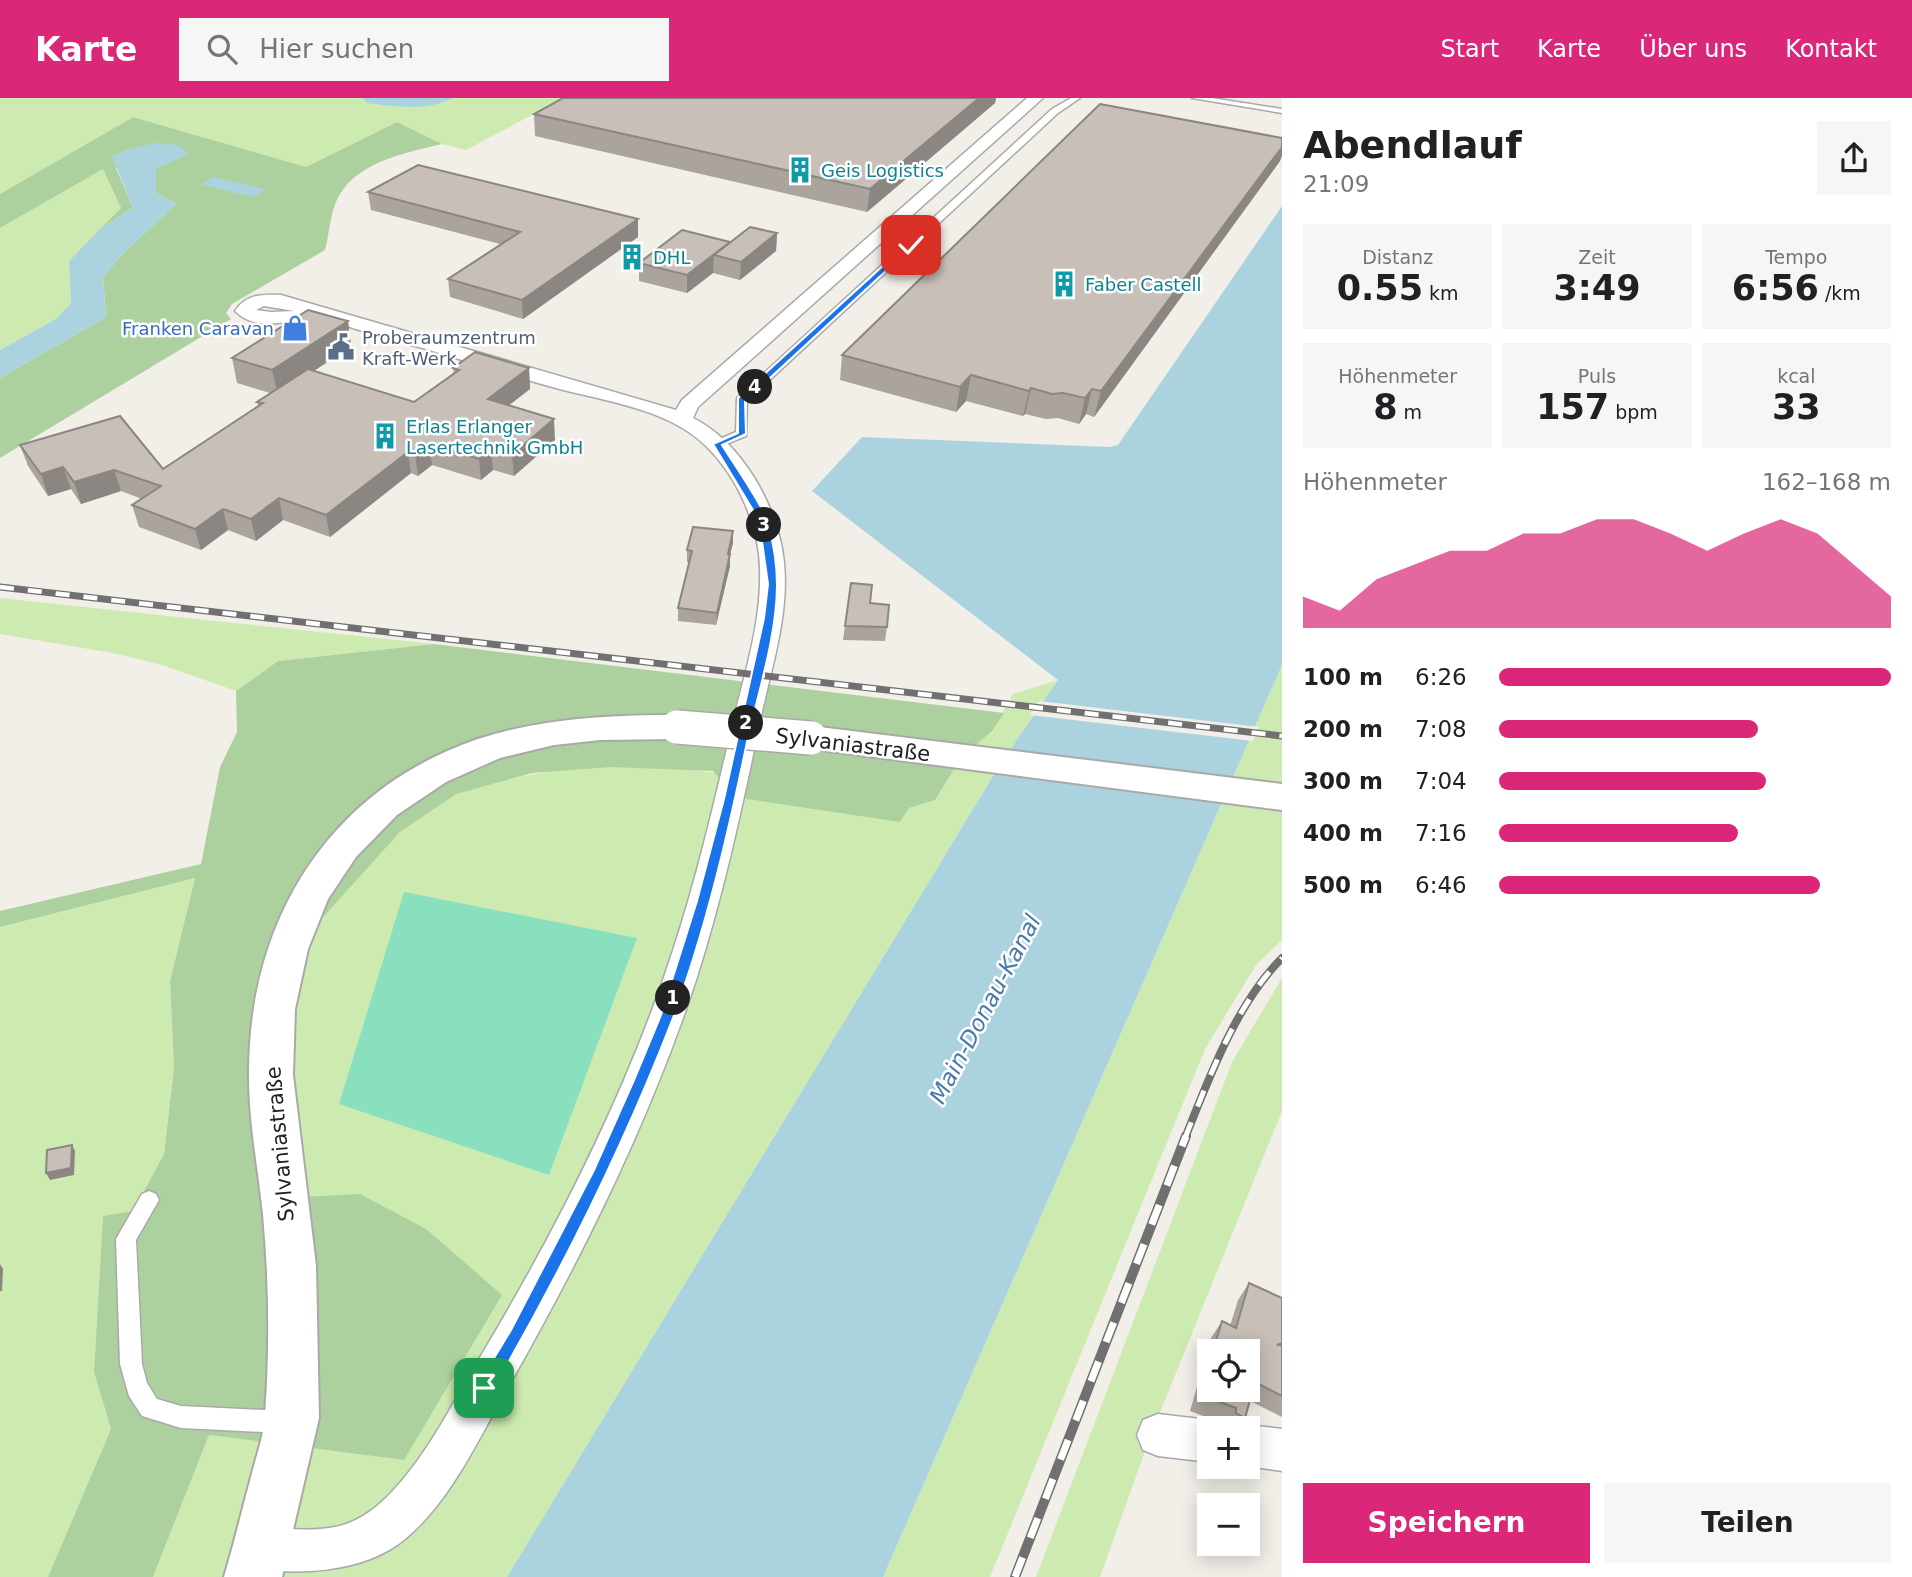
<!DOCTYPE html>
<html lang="de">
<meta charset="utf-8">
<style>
body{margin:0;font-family:"DejaVu Sans",sans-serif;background:#f6f6f6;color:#202124;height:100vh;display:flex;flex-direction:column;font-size:26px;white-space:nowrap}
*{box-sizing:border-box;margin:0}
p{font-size:23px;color:#757577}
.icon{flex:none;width:38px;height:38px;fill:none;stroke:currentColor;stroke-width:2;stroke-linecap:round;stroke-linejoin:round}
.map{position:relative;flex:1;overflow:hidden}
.side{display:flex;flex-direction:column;background:#fff;width:630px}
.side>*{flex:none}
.buttons{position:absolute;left:1197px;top:1241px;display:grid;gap:14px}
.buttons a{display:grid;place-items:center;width:63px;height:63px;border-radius:0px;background:#fff;box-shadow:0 4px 18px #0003;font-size:35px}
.pin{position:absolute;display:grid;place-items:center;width:60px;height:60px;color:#fff;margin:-30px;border-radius:14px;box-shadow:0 4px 10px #0006}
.km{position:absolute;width:35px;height:35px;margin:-18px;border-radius:50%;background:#222;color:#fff;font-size:19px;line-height:35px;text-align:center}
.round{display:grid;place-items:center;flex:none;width:74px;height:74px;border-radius:0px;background:#f6f6f6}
.head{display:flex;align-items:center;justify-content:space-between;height:119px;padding:0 21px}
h1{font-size:38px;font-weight:700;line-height:52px}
.metrics{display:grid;grid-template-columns:repeat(3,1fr);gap:10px;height:119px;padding:7px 21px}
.metrics div{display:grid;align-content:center;border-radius:0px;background:#f6f6f6;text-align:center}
.metrics b{font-size:35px;font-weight:700}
.metrics small{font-size:19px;font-weight:400}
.metrics p{font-size:19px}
.chart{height:196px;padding:14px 21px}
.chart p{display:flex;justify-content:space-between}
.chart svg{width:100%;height:126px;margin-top:7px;fill:#db2777;opacity:.7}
.button{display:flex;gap:14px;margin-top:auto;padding:14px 21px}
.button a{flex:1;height:80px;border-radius:0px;background:#db2777;color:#fff;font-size:28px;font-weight:700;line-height:80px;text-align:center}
.button a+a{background:#f6f6f6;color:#202124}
ul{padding:0 21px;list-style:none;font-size:23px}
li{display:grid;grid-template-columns:112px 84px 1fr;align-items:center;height:52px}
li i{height:18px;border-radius:9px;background:#db2777}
header{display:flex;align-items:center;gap:42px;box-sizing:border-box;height:98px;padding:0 35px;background:#db2777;color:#fff}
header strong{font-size:33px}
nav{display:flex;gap:38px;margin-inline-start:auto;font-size:24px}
.search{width:490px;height:63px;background:#f6f6f6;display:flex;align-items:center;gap:18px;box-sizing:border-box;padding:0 24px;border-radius:0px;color:#757577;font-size:26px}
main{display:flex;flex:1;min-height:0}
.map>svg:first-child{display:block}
.grass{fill:#cdebb0}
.forest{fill:#add19e}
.pitch{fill:#88e0be}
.water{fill:#aad3df}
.pier{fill:#f2efe9}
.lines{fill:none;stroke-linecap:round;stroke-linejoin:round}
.service-casing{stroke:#a9a9a9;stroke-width:3}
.minor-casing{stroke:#a9a9a9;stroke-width:3}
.tertiary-casing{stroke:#a9a9a9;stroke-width:4}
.service{fill:#fff;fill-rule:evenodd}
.minor{fill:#fff;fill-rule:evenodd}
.tertiary{fill:#fff;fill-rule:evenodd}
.rail-far2-casing{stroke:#707070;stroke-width:7}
.rail-far1-casing{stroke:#707070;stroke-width:8}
.rail-casing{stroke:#707070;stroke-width:10}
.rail-far2{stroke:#fff;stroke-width:4.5;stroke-dasharray:14;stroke-linecap:butt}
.rail-far1{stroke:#fff;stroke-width:5;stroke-dasharray:17;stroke-linecap:butt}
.rail{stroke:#fff;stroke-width:7;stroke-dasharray:21;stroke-linecap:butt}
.tertiary-bridge-casing{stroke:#a9a9a9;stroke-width:36;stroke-linecap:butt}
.tertiary-bridge{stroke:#fff;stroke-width:33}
.wall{fill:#aba49e;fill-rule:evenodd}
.shaded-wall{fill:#8b8681}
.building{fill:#c7bfb8;stroke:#8b8681;stroke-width:2}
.route{fill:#1a73e8;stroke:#fff;stroke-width:2}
.labels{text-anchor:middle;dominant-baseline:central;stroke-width:5;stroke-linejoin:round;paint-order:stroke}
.far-culture-label{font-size:18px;fill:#0d838f;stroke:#fff;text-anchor:start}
.far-shop-label{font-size:18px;fill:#366cbe;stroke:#fff;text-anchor:end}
.far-service-label{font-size:18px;fill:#4e5e75;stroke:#fff;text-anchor:start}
.street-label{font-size:21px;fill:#222;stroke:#fff}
.water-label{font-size:23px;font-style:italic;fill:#4a7aab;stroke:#fff}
</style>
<header>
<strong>Karte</strong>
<div class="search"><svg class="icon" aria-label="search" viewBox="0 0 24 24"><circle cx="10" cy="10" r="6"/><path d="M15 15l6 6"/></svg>Hier suchen</div>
<nav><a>Start</a><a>Karte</a><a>Über uns</a><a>Kontakt</a></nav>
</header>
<main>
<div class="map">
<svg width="1282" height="1479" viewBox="0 0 1282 1479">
<rect width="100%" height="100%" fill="#f2efe9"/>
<g class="grass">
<path d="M0 0H564L466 52 442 46 397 24 306 69 133 19 0 96Z"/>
<path d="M103 71 121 110 69 163 71 205 56 221 0 252V130Z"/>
<path d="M0 500 434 546 278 563 236 593 162 567 118 556 0 536Z"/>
<path d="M1282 567V842L1256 867 1205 951 990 1479H883Z"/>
<path d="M1058 582 1001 665 507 1479H153L209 1337 404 1362 283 1100 287 859C337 802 385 733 454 697 467 690 485 688 500 684 635 647 776 685 909 710L935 702 961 660 992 633 1013 596Z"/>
<path d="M195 780 170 883 174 970 164 1056 133 1113 103 1118 94 1274 111 1331 48 1479H0V829Z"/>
<path d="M1282 880V1013L1152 1334 1100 1479H1036L1232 964Z"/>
</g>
<g class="forest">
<path d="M133 19 306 69 397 24 442 46C405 55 353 64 336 104 330 118 329 137 325 152L232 206 226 215 231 221 0 360V280L106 219 103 180 120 158 176 106 156 95V70L188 56 116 70 133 110 101 130 121 110 103 71 0 130V96Z"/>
<path d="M434 546 1004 615 992 633 961 660 935 702 909 710 900 724 734 699 713 673 610 669 533 675 456 696 400 734 287 859 283 1100 360 1096 426 1131 502 1197 404 1362 209 1337 153 1479H48L111 1331 94 1274 103 1118 133 1113 164 1056 174 970 170 883 195 780 0 829V813L201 766 220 669 237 634 236 593 278 563Z"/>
</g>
<path class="pitch" d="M404 794 637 840 549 1077 339 1006Z"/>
<g class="water">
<path d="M363 0H452C428 14 393 8 367 5Z"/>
<path d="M156 45 177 47 189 56 156 70V95L176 106 120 158 103 180 106 219 0 280V252L56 221 71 205 69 163 101 130 133 110 112 58 131 50Z"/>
<path d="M214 79 266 91 253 99 200 86Z"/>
<path d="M1282 108V567L883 1479H507L1001 665 1058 582 812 393 862 339 1109 349 1118 347Z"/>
</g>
<path class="pier" d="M1039 603 1259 629 1253 643 1030 617Z"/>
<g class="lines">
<g class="service-casing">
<g id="service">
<path d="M1071 0H1080L1058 15 747 303 746 338 721 348H713V344L736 334 737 300 1052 11Z"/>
<path d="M1192 0H1212L1282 11V15Z"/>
<path d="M149 1093 156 1096 159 1102 136 1142 142 1266 147 1285 157 1301 181 1308 284 1313 292 1316 295 1324 292 1332 284 1335 181 1330 142 1318 129 1298 120 1266 116 1141 142 1096Z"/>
</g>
</g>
<g class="minor-casing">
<g id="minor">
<path d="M1027 0H1043L698 309 693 320C743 345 779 411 784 465 789 516 772 568 761 618 743 706 724 794 697 879 651 1020 584 1155 511 1284 480 1337 453 1401 405 1441 365 1475 293 1479 244 1468L238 1452 244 1436C260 1430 271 1430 288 1431 331 1433 355 1430 387 1399 427 1359 453 1304 482 1256 553 1137 617 1013 663 882 692 800 712 715 732 629 744 577 762 524 760 470 759 427 737 378 706 348 669 311 604 303 556 290 512 278 469 264 426 251 403 245 380 238 356 231 346 228 333 222 322 221 293 219 259 237 235 213 246 196 263 196 281 197L676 312 682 302ZM264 208 294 213 271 214 256 212Z"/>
<path d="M1158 1316 1209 1322 1224 1328 1209 1330V1364L1158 1358 1143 1352 1137 1337 1143 1322Z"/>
<path d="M1248 1327 1282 1331V1373L1247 1368 1248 1330H1241Z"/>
</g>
</g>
<g class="tertiary-casing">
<g id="tertiary">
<path d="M677 617 690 621 695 629 690 637 677 641 600 642 554 647 500 660 446 684 397 717 356 759 328 801 308 851 295 911 293 977 316 1168 319 1320 282 1479H224C234 1446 242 1412 251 1379 256 1359 264 1338 265 1317 270 1250 269 1182 263 1116 258 1070 249 1024 249 978 248 823 328 692 478 641 542 620 610 617 677 617Z"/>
<path d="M811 628 1282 686V712L798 649 793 640 798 631Z"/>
</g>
</g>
<use href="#service" class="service"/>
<use href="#minor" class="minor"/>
<use href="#tertiary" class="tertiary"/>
<g class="rail-far2-casing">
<path id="rail-far2" d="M0 489 1282 638"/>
</g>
<g class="rail-far1-casing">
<path id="rail-far1" d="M1185 1040C1209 980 1236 906 1282 860"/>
</g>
<g class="rail-casing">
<path id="rail" d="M1015 1479 1186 1038"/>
</g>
<use href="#rail-far2" class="rail-far2"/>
<use href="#rail-far1" class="rail-far1"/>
<use href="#rail" class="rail"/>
<g class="tertiary-bridge-casing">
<path id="tertiary-bridge" d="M677 629 811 640"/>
</g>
<use href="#tertiary-bridge" class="tertiary-bridge"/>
</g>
<g class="wall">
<path d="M563 0H996L995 5 867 114 535 38 534 16Z"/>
<path d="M1280 63 1094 319 1086 316 1079 326 1058 320 1046 321 1025 316 1023 318 966 303 956 314 840 282 842 257Z"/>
<path d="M368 94 638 139 523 221 450 199 448 181 500 146 371 112Z"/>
<path d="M777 135 776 153 740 182 713 175 687 195 639 183V165Z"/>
<path d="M348 223 351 248 314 273 414 304 454 276 453 270H529L530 291 509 307 555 342 514 378 493 372 481 382 432 367 418 378 411 375 330 439 283 422 256 443 228 432 201 452 139 429 132 407 142 401 121 393 81 406 71 391 48 398 28 368 20 347 163 371 258 308 257 304 270 295 237 285 232 260Z"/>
<path d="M733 445 730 456V468L716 527 678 523V510L689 464H687V452Z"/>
<path d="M851 485 870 505 887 529 885 543 843 542Z"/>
<path d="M1249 1185 1282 1200V1319L1250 1303 1245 1320 1237 1330H1225V1326L1190 1313 1211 1240 1222 1223 1230 1228 1238 1202ZM1209 1253H1248L1209 1292Z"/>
</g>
<g class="shaded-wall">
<path d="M979 0H996L995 5 867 114 870 91Z"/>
<path d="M1282 49V58L1280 63 1094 319 1101 293Z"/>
<path d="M638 121V139L523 221 522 202Z"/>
<path d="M777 135 776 153 740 182 741 164Z"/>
<path d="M730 144 714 157 713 175 687 195V177Z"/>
<path d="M348 223 351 248 278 297 272 272Z"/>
<path d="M529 270 530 291 490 322 488 301Z"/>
<path d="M971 277 966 303 956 314 960 289Z"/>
<path d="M1031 290 1025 316 1023 318 1029 293Z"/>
<path d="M1092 291 1086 316 1079 326 1085 300Z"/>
<path d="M554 321 555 342 514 378 512 357Z"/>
<path d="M429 346 432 367 418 378 415 356Z"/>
<path d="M491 351 493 372 481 382 479 361Z"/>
<path d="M408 354 411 375 330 439 326 417Z"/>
<path d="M63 369 71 391 48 398 41 376Z"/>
<path d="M114 372 121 393 81 406 74 384Z"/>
<path d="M279 400 283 422 256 443 251 421Z"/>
<path d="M223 411 228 432 201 452 195 431Z"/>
<path d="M733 433V445L727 468 728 456Z"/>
<path d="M730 456V468L716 527 717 515Z"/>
<path d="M72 1047 75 1053 74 1077 50 1082 46 1075Z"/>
<path d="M0 1166 3 1171 2 1193H0Z"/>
</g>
<g class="building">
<path d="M563 0H979L870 91 534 16Z"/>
<path d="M1100 6 1282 40V49L1101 293 1092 291 1085 300 1063 295 1052 296 1031 290 1029 293 971 277 960 289 842 257Z"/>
<path d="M418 67 638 121 522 202 448 181 520 134 368 94Z"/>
<path d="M750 129 777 135 741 164 714 157Z"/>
<path d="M682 132 730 144 687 177 639 165Z"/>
<path d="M308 212 348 223 272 272 232 260Z"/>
<path d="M475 254 529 270 488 301 554 321 512 357 491 351 479 361 429 346 415 356 408 354 326 417 279 400 251 421 223 411 195 431 132 407 161 388 114 372 74 384 63 369 41 376 20 347 120 318 163 371 263 305 257 304 308 271 414 304 459 272 453 270Z"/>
<path d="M693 429 733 433 728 456H730L717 515 678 510 692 453 687 452Z"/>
<path d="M851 485 872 487 870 505 889 507 887 529 845 528Z"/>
<path d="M72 1047 71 1070 46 1075 47 1052Z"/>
<path d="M1249 1185 1282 1200V1245L1277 1247H1282V1298L1255 1284 1245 1320 1236 1315V1310L1200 1297 1209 1267V1292H1248V1253H1213L1222 1223 1236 1230Z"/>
</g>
<path class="route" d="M908 145 914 147 745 303 746 336 722 347C733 365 763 407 768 425 773 443 777 468 777 487 777 537 758 595 747 644 728 736 706 831 673 920 623 1049 560 1176 490 1296L484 1298 479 1296 477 1290 479 1285 511 1232 594 1072 634 982 661 917 697 803 724 701 764 520 768 486 759 422 713 346 738 335V300Z"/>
<defs>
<g id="building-bare" transform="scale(2.1)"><path d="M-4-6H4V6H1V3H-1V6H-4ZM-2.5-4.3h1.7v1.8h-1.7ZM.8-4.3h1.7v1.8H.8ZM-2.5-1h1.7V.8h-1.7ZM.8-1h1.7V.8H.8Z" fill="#0f9aa8" stroke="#fff" stroke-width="2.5" paint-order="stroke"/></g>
<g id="shop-bare" transform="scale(2.1)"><path d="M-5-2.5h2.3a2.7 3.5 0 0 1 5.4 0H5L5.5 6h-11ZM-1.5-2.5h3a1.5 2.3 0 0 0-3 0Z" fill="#3f7fe0" stroke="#fff" stroke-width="2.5" paint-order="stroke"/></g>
<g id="civic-bare" transform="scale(2.1)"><path d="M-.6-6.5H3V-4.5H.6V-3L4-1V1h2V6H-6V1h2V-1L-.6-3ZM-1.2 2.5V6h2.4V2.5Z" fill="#5c6f8a" stroke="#fff" stroke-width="2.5" paint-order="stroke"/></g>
</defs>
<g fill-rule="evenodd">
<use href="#building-bare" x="800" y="72"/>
<use href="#building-bare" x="632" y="159"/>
<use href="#building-bare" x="1064" y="186"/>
<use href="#shop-bare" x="295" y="230"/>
<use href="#civic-bare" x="341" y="249"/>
<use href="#building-bare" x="385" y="338"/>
</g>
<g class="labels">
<g class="far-culture-label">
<text x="821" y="72">Geis Logistics</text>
<text x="653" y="159">DHL</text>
<text x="1085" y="186">Faber Castell</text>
<text x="406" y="328">Erlas Erlanger<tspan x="406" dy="21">Lasertechnik GmbH</tspan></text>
</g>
<g class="far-shop-label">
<text x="274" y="230">Franken Caravan</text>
</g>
<g class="far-service-label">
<text x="362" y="239">Proberaumzentrum<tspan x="362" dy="21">Kraft-Werk</tspan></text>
</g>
<g class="street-label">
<text transform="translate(853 647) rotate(7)">Sylvaniastraße</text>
<text transform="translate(280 1046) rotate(-95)">Sylvaniastraße</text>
</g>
<g class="water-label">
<text transform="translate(985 911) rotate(-62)">Main-Donau-Kanal</text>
</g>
</g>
</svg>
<div class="buttons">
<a><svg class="icon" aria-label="locate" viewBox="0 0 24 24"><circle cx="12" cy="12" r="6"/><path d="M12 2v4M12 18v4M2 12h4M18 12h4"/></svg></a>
<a>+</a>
<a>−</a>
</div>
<div class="pin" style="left:484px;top:1290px;background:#1e9e55"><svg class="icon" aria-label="arrive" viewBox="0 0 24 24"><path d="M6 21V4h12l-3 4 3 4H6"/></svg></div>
<div class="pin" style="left:911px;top:147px;background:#d93025"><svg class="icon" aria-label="check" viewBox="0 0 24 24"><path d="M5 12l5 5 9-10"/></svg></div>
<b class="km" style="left:673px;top:900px">1</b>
<b class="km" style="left:746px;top:625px">2</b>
<b class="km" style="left:764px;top:427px">3</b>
<b class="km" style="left:755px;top:289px">4</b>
</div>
<section class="side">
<div class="head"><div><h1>Abendlauf</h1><p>21:09</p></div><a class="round"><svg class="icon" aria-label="share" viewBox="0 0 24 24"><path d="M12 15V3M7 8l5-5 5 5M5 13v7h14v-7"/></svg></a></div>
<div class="metrics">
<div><p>Distanz</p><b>0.55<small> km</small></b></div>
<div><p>Zeit</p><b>3:49</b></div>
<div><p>Tempo</p><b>6:56<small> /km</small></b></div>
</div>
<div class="metrics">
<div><p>Höhenmeter</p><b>8<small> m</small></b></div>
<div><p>Puls</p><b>157<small> bpm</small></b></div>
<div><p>kcal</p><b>33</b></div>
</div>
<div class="chart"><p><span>Höhenmeter</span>162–168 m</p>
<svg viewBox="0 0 160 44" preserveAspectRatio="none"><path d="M0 44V33L10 38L20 27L30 22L40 17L50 17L60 11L70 11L80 6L90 6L100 11L110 17L120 11L130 6L140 11L150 22L160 33V44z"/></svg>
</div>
<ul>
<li><b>100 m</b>6:26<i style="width:100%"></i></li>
<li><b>200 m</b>7:08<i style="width:66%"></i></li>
<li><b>300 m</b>7:04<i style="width:68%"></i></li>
<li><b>400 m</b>7:16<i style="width:61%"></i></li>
<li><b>500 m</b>6:46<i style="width:82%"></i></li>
</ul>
<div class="button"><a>Speichern</a><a>Teilen</a></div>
</section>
</main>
